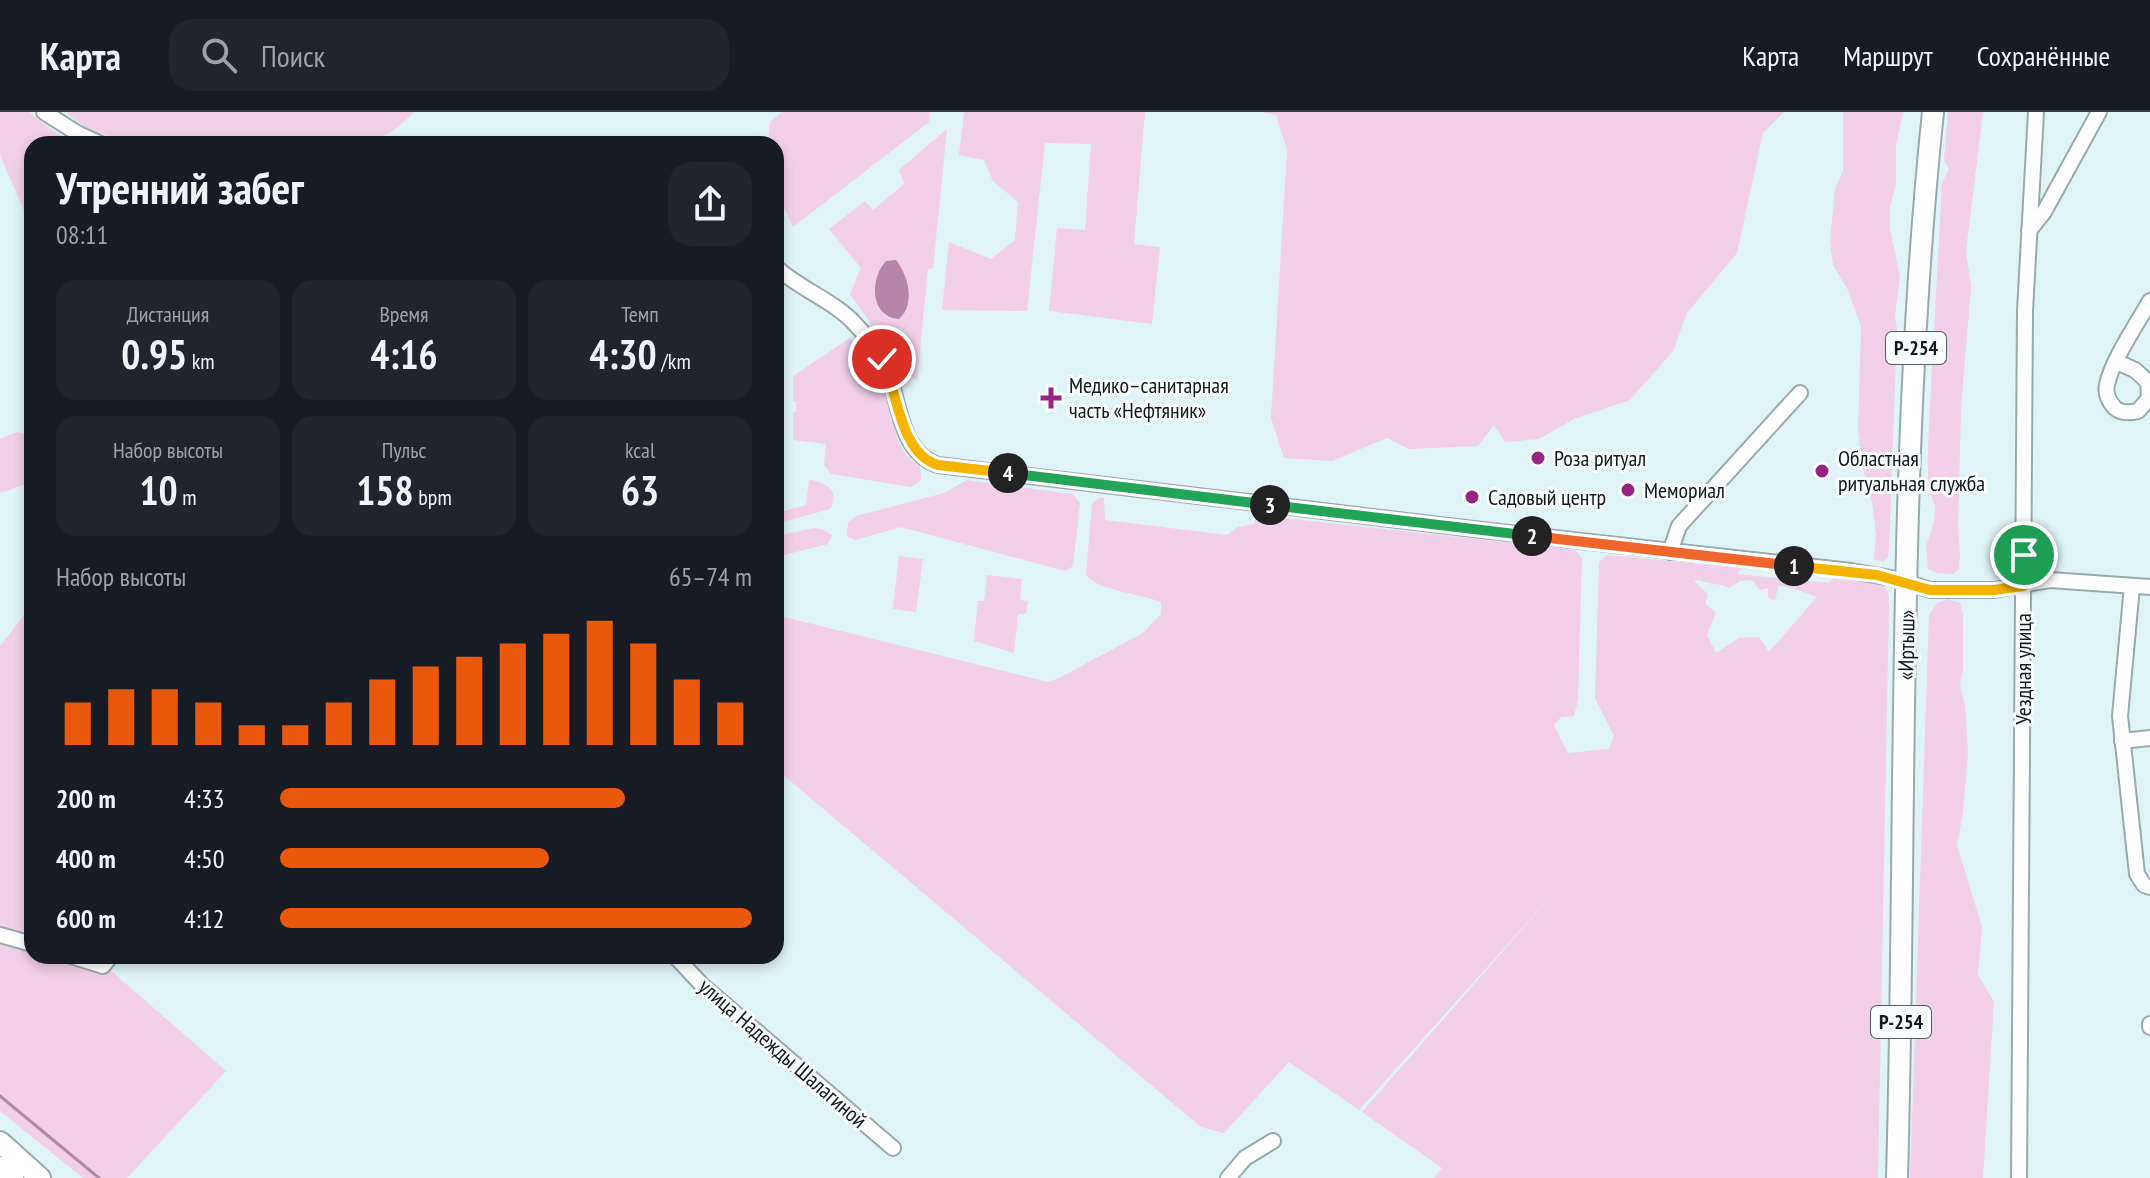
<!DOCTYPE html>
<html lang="ru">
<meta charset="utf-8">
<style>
body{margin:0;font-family:"PT Sans Narrow",sans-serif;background:#20242c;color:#f1f3f6;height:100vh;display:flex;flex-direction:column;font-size:30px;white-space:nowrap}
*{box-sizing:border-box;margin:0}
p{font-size:26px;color:#9ea1a6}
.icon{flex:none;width:44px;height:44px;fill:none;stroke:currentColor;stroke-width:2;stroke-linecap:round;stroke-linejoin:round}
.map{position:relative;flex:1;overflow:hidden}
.side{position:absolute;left:24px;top:24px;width:760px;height:828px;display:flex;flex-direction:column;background:#171b24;border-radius:24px;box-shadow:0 4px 12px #0003}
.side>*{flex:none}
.pin{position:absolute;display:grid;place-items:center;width:68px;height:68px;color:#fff;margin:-34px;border:4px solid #fff;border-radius:50%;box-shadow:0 2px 8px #0007}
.km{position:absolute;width:40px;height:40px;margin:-20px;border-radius:50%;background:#222;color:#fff;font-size:22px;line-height:40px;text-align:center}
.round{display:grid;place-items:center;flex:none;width:84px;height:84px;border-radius:24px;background:#20242c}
.head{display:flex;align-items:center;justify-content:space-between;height:136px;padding:0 32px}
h1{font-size:44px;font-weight:700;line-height:60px}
.metrics{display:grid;grid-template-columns:repeat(3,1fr);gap:12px;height:136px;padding:8px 32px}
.metrics div{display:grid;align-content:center;border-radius:20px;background:#20242c;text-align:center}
.metrics b{font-size:40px;font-weight:700}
.metrics small{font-size:22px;font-weight:400}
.metrics p{font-size:22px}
.chart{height:224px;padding:16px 32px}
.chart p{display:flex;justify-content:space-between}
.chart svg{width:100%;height:144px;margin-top:8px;stroke:#ea580c;stroke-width:6}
ul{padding:0 32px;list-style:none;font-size:26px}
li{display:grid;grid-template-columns:128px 96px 1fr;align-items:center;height:60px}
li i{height:20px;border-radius:10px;background:#ea580c}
header{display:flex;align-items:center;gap:48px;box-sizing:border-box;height:112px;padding:0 40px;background:#171b24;border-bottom:2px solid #363941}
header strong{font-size:38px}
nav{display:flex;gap:44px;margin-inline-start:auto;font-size:28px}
.search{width:560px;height:72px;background:#20242c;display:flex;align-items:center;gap:20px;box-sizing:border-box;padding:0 28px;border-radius:24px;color:#9ea1a6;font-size:30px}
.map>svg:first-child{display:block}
.green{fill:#f2d0e9;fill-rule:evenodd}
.water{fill:#b784aa}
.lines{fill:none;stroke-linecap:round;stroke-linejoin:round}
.stream{stroke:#b784aa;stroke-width:3}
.minor-casing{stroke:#98aaad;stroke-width:18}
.highway-casing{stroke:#98aaad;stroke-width:24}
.minor{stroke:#fff;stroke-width:14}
.highway{stroke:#fff;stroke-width:20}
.split-1-casing{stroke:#fff;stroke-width:16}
.split-2-casing{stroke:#fff;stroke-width:16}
.split-3-casing{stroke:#fff;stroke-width:16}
.split-4-casing{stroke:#fff;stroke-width:16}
.split-5-casing{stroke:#fff;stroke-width:16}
.split-1{stroke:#f5b400;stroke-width:10}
.split-2{stroke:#f0652b;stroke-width:10}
.split-3{stroke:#22a559;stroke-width:10}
.split-4{stroke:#22a559;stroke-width:10}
.split-5{stroke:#f5b400;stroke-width:10}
.poi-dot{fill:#952483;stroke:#f9fdfe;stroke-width:3}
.labels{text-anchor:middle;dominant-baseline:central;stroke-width:6;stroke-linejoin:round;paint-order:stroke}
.shield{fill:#f9fdfe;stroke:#585d5e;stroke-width:2}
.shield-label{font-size:20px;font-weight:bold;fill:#13191a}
.poi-label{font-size:22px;fill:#13191a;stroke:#f9fdfe;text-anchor:start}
.street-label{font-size:22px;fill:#13191a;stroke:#f9fdfe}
</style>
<header>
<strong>Карта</strong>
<div class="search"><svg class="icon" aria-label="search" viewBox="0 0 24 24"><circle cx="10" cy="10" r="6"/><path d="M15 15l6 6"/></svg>Поиск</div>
<nav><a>Карта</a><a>Маршрут</a><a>Сохранённые</a></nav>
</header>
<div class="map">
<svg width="2150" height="1066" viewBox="0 0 2150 1066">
<rect width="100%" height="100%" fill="#e0f3f6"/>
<g class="green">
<path d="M0 0H29L57 22 78 32H32V117L0 43Z"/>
<path d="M66 0H414C396 19 387 24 362 31 338 37 307 32 282 32 225 32 107 44 66 0Z"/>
<path d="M782 0H930L929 10 793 115 776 78V32H768L770 10Z"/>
<path d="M964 0H1145L1134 132 1160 135 1152 212 1049 199 1057 116 1085 118 1091 32 1045 31 1027 199 942 198 949 130 991 147 1015 128 1018 90 993 69 984 48 959 43Z"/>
<path d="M1261 0H1784L1763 21 1737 141 1687 201 1673 239 1630 288 1574 307 1539 327 1505 330 1494 313 1478 334 1409 337 1387 326 1332 349 1284 346 1271 306 1287 38 1276 3Z"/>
<path d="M1843 0H1903L1896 33V71L1890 96V117L1900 165 1895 203 1897 219 1889 438 1888 445 1883 450 1874 447 1876 423 1872 390 1864 361 1858 320 1861 214 1847 176 1833 153 1830 129 1835 77 1843 59Z"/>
<path d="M1948 0H1983L1966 138 1971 175 1961 297 1958 412 1960 443 1959 457 1953 462 1937 461 1928 457 1926 435 1934 409 1935 395 1928 373V331L1942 70 1949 58 1944 48Z"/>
<path d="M947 17 933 156 928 157 917 268 906 261 850 182 861 156 829 117 865 89 873 98 904 72 899 58Z"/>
<path d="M850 226 876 259 891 299 897 327 908 346 920 355 921 368 911 375 831 362 824 353 826 332 793 328V300H796V290L793 289V264Z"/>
<path d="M17 320 25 322 32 343V370L0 381V327Z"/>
<path d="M809 368C826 369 841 380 830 397L776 412V401L806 393Z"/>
<path d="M967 368 1073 382 1080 391 1073 454 1065 459 901 415 855 428 847 424 848 410 856 404 944 381Z"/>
<path d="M1099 386H1104L1105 408 1227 423 1238 415 1254 412 1257 403 1575 438 1582 446 1578 588 1574 604 1561 605 1554 613 1568 641 1609 637 1614 624 1595 586 1599 450 1608 443 1742 456 1737 462 1829 471 1833 467C1847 468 1882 463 1888 480 1889 484 1888 489 1889 493L1878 1066H1434L1442 1056 1362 1000 1559 775 1359 998 1289 950 1224 1021 1201 1015 776 657V503L1048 570 1059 566 1143 521 1161 502V490C1141 482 1097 478 1086 463L1092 392ZM1698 468C1709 473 1718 470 1729 476L1740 469 1752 468 1760 478 1768 476V485L1775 489 1778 474C1793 475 1804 480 1817 485L1769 540 1759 525 1739 526 1716 541 1707 523 1716 500 1705 492 1708 482 1694 469Z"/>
<path d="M814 416 822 417 832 423 828 432 776 445V424Z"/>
<path d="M899 444 923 447 916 500 893 497Z"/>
<path d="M987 463 1022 467 1020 488 1028 489 1026 502H1018L1014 541 974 529 978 489H984Z"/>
<path d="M1948 487 1960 491 1963 502V558L1960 573 1965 594 1968 641 1963 700 1957 733 1982 815 1978 863 1994 890 1983 1066H1910L1929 503 1937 491Z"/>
<path d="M32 493V844H94L226 959 127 1066H83L0 999V534Z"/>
</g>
<path class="water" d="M896 148C908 163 916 192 899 207 869 205 870 166 886 149Z"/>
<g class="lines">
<path class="stream" d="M0 984 99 1066"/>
<g class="minor-casing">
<g id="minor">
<path d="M44 0 77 21 101 32"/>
<path d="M2029 119 2044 100 2099 0"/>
<path d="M776 155C799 177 835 189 856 213 866 223 875 236 882 248 901 279 895 339 938 353L1482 418 1851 459 1897 467 1930 478H1994L2050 468 2150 475"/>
<path d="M2117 250 2135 258 2148 270 2149 286 2138 299C2130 301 2122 302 2115 296 2109 290 2105 281 2107 273 2111 250 2138 210 2150 189"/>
<path d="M1670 440 1679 414 1800 281"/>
<path d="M2132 474 2120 604 2137 762 2144 773 2150 775"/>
<path d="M2122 629 2150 626"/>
<path d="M0 823 32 832"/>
<path d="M71 844 103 854 111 844"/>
<path d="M675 844 702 873 893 1036"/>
<path d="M2150 912V915"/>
<path d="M1228 1066 1245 1046 1273 1029"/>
<path d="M2019 1066 2025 199 2036 0"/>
</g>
</g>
<g class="highway-casing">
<g id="highway">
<path d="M0 1030 40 1066"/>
<path d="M0 1055 13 1066"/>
<path d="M1897 1066C1907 712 1896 353 1933 0"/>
</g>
</g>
<use href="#minor" class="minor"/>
<use href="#highway" class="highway"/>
</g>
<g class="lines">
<g class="split-1-casing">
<path id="split-1" d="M1794 454 1877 463 1930 478H1994L2023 474 2024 443"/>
</g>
<g class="split-2-casing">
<path id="split-2" d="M1532 424 1794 454"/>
</g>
<g class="split-3-casing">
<path id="split-3" d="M1270 393 1532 424"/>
</g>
<g class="split-4-casing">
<path id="split-4" d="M1008 361 1270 393"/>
</g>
<g class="split-5-casing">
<path id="split-5" d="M882 247C898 279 899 341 938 353L1008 361"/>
</g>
<use href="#split-1" class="split-1"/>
<use href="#split-2" class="split-2"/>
<use href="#split-3" class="split-3"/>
<use href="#split-4" class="split-4"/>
<use href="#split-5" class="split-5"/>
</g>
<g class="poi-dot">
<path d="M1047 274h8v8h8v8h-8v8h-8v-8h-8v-8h8z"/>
<circle cx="1538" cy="346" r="8"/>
<circle cx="1822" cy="359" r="8"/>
<circle cx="1628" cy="378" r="8"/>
<circle cx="1472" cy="385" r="8"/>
</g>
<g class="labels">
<g class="shield">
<rect x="1886" y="220" width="60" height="32" rx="6"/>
<rect x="1871" y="894" width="60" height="32" rx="6"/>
</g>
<g class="shield-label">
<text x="1916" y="236">Р-254</text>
<text x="1901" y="910">Р-254</text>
</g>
<g class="poi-label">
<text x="1069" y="273">Медико–санитарная<tspan x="1069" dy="25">часть «Нефтяник»</tspan></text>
<text x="1554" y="346">Роза ритуал</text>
<text x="1838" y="346">Областная<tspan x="1838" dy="25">ритуальная служба</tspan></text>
<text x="1644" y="378">Мемориал</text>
<text x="1488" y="385">Садовый центр</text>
</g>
<g class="street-label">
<text transform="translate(1906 533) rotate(-89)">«Иртыш»</text>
<text transform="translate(2023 557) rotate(-90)">Уездная улица</text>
<text transform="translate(783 941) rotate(41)">улица Надежды Шалагиной</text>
</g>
</g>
</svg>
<div class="pin" style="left:2024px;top:443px;background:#1e9e55"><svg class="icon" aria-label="arrive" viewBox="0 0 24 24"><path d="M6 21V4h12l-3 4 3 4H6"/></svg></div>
<div class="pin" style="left:882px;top:247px;background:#d93025"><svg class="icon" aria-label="check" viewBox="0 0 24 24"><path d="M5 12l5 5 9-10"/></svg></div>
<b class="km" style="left:1794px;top:454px">1</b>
<b class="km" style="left:1532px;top:424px">2</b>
<b class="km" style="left:1270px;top:393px">3</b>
<b class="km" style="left:1008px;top:361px">4</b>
<section class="side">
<div class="head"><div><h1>Утренний забег</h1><p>08:11</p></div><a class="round"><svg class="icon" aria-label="share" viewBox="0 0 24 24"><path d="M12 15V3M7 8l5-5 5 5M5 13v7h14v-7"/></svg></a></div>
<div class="metrics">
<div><p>Дистанция</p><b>0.95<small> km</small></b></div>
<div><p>Время</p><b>4:16</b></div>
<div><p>Темп</p><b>4:30<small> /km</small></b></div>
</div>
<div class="metrics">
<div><p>Набор высоты</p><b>10<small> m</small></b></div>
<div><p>Пульс</p><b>158<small> bpm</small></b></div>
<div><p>kcal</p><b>63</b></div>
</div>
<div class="chart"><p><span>Набор высоты</span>65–74 m</p>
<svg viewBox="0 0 160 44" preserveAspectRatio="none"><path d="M5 44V31M15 44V27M25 44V27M35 44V31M45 44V38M55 44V38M65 44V31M75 44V24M85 44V20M95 44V17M105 44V13M115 44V10M125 44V6M135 44V13M145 44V24M155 44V31"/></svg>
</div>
<ul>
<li><b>200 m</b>4:33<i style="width:73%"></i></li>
<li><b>400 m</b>4:50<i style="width:57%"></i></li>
<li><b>600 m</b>4:12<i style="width:100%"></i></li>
</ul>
</section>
</div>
